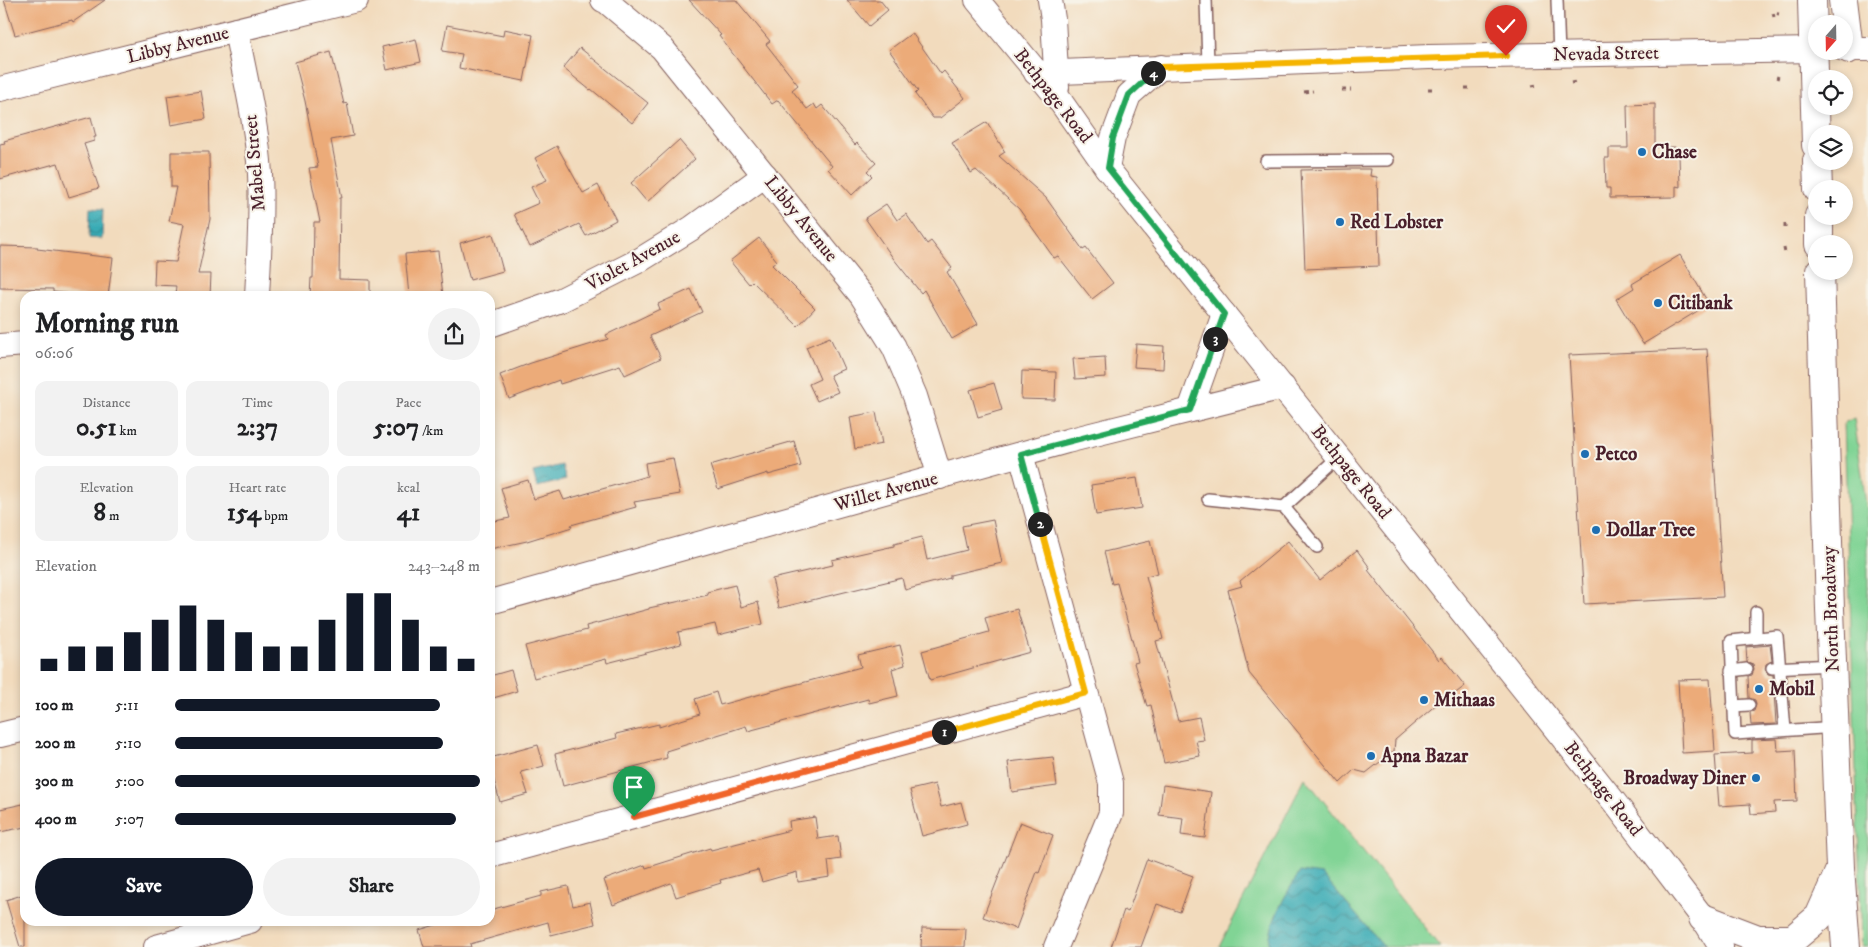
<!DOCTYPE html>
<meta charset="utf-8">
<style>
body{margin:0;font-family:"IM FELL DW Pica",serif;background:#f2f2f2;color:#202124;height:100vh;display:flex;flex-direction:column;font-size:19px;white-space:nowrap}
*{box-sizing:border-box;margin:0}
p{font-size:16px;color:#757577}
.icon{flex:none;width:28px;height:28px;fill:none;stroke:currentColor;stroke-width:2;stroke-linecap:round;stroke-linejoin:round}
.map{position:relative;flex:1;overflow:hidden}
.drawer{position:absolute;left:20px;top:291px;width:475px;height:635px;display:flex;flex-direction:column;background:#fff;border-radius:15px;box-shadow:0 2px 8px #0003}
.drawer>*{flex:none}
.needle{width:32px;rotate:200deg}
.buttons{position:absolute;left:1808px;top:15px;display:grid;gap:10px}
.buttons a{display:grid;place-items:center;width:45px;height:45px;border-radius:50%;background:#fff;box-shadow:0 2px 8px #0003;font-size:25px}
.pin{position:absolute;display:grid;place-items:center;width:42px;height:42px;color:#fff;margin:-51px -21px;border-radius:50% 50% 50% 0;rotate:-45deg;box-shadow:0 0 5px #0007}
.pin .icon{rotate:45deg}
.km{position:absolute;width:25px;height:25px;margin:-12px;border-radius:50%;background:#222;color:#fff;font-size:14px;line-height:25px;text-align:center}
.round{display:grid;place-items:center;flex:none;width:52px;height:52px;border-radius:26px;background:#f2f2f2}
.overview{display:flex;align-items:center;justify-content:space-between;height:85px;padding:0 15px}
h1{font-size:28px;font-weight:800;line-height:38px}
.metrics{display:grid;grid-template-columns:repeat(3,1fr);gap:8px;height:85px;padding:5px 15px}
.metrics div{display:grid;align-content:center;border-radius:12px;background:#f2f2f2;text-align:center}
.metrics b{font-size:25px;font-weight:800}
.metrics small{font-size:14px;font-weight:400}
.metrics p{font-size:14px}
.chart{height:140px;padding:10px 15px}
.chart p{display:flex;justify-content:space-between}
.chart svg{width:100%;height:90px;margin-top:5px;stroke:#111827;stroke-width:6}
.button{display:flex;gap:10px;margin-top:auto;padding:10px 15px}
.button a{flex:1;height:58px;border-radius:30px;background:#111827;color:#fff;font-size:20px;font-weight:800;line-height:58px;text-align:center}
.button a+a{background:#f2f2f2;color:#202124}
ul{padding:0 15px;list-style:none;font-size:16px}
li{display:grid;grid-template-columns:80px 60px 1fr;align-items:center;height:38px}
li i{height:12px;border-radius:6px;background:#111827}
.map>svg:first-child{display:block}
.green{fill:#81d495;stroke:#667a60}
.water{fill:url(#water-waves);stroke:#426570}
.building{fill:#ecab79}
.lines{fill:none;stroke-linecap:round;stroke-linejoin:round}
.service-casing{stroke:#85615e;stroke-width:14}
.minor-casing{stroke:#85615e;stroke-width:26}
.primary-casing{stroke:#85615e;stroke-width:30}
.path{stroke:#85615e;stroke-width:3;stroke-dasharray:4 4;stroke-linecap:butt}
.service{stroke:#fff;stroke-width:11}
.minor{stroke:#fff;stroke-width:24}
.primary{stroke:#fff;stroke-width:28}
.split-1-casing{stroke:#fff;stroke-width:10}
.split-2-casing{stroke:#fff;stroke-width:10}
.split-3-casing{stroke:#fff;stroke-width:10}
.split-4-casing{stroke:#fff;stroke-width:10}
.split-5-casing{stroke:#fff;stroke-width:10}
.split-1{stroke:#f0652b;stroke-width:6}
.split-2{stroke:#f5b400;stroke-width:6}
.split-3{stroke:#22a559;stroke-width:6}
.split-4{stroke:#22a559;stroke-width:6}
.split-5{stroke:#f5b400;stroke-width:6}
.poi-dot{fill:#1f6fb2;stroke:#f7f3e8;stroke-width:2}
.labels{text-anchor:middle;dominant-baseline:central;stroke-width:4;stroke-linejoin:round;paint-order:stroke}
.street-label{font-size:19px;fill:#4a1f2b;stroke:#f7f3e8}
.poi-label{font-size:19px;font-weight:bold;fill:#4a1f2b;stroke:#f7f3e8;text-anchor:start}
</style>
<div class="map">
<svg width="1868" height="947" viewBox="0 0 1868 947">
<defs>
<pattern id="water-waves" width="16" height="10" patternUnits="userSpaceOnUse" patternTransform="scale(1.25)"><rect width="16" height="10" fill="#39abb5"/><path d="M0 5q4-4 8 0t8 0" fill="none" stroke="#328b93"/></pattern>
</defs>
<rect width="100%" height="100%" fill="#f7f3e8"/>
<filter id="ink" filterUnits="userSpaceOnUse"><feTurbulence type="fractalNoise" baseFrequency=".02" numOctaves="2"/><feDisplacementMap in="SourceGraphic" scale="10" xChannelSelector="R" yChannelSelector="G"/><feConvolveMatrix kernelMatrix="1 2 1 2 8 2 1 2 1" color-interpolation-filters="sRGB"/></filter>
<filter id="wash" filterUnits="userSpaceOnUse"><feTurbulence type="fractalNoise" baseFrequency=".0096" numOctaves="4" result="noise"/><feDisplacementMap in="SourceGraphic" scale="20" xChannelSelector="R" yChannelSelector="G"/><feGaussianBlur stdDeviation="1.12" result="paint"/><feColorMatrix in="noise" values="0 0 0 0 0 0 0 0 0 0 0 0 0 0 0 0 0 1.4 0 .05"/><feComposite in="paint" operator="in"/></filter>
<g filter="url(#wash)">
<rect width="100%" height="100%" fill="#f2dbbd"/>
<g class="green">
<path d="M1854 418 1867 511 1868 530V947H1862L1844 423Z"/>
<path d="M1305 778 1440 947H1219Z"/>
</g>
<g class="water">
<path d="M90 208 103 209 102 239 89 238Z"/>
<path d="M562 465 566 480 537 487 533 472Z"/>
<path d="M1300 872 1322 875 1384 947H1268C1272 917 1284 897 1300 872Z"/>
</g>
<g id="blocks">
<g class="building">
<path d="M4 0H105L73 22 72 20 15 35Z"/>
<path d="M689 0H736L770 41 766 44 798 85 792 90 807 109 814 104 817 109 822 105 855 145 857 143 876 163 867 171 872 176 852 195 828 169 832 166 778 100 772 104 719 36 721 35Z"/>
<path d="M847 0H880L888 10 869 26Z"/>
<path d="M447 25 503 36 504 29 533 35 524 81 459 68 462 54 442 51Z"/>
<path d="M912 33 941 74 944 71 965 98 940 118H933L915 94 918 91 889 50Z"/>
<path d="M416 39 421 62 387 70 382 47Z"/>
<path d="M580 48 648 103 632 123 591 89 590 90 563 68Z"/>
<path d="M331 52 344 104 347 103 353 136 331 140 342 198H340L339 279 370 280V296H310L311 278H313L314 222H320L309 168 318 167 305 101 295 62Z"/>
<path d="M201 91 206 119 171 125 167 96Z"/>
<path d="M1655 104V147H1675V156H1679L1680 187 1676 186V197L1610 198V188H1606L1605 158H1609V148H1628L1627 105Z"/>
<path d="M91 117 96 137H94V141L84 144 99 188 69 197 58 163 0 179V144L5 143 4 141Z"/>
<path d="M987 122 1005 152 999 156 1046 198 1083 250 1086 248 1113 283 1092 299 1058 256 1054 258 1019 209 976 170 971 173 952 143Z"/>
<path d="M679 140 695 159 647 202 631 183Z"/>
<path d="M557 146 583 193 598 185 616 220 586 236 579 224 530 247 514 214 539 203 531 187 547 180 535 158Z"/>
<path d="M171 152H209L210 219 198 274H211L210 296H175L176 286 154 285 155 261 176 262 184 224 169 221 176 187H171Z"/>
<path d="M1351 169H1371L1370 176 1377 177 1379 266 1305 269 1301 170Z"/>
<path d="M886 204 897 220 906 214 927 244 931 241 952 268 947 272 978 324 952 339 924 290 921 293 893 258 865 218Z"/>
<path d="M493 234 503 271 470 280 460 243Z"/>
<path d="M759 238 777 261 772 265 815 308 798 326 752 281 749 284 730 261Z"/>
<path d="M0 246 38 247 37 249 113 258 108 296H90L53 292V289L0 288Z"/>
<path d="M438 251 443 296H409L405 254Z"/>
<path d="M1680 255 1709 304 1643 344 1616 299 1634 288 1632 284Z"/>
<path d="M691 289 702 312 650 336 661 358 625 375 620 365 560 384 559 380 509 399 500 375 531 363 608 339 606 335 660 309 658 304Z"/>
<path d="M830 337 844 369 830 375 838 392 817 401 809 384 820 379 806 347Z"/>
<path d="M1136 344 1164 346 1163 369 1134 367Z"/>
<path d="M1707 349 1723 597 1584 604 1569 355Z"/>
<path d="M1105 357 1106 377 1075 379 1073 359Z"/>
<path d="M1022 371 1056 372 1055 400 1021 399Z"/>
<path d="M994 383 1002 410 978 417 970 390Z"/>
<path d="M876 412 882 444 855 449 850 417Z"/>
<path d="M794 441 801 466 768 475V473L718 489 710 465Z"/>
<path d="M673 458 680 494 634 502 636 507 571 525 572 527 527 541 490 549V522L510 518 501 488 528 480 534 499 560 491 564 500 647 476 645 463Z"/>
<path d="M1137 478 1142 508 1096 515 1091 485Z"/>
<path d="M993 520 1002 563 950 575V578L905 590 902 578 779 608 772 579 833 565 832 560 894 546V544L922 537 927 560 967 550 962 526Z"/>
<path d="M1150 541 1158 573 1146 576 1163 639 1156 641 1178 721 1199 717 1204 740 1196 741 1200 756 1164 763 1151 705 1147 706 1134 663 1138 662 1117 583 1112 584 1104 552Z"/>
<path d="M1288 541 1320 580 1357 550 1370 568 1368 570 1439 660 1442 657 1465 686 1440 705 1438 703 1395 740 1394 751 1366 773 1354 770 1340 783 1249 673 1228 590 1242 586 1240 581Z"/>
<path d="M735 585 741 607 758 602 763 624 718 635 715 624 678 632 681 644 607 663 606 659 534 678 525 646 587 630 586 626 649 609V608L708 595 707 592Z"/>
<path d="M1017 609 1030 652 930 680 922 651 989 632 985 618Z"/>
<path d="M900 645 905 665 892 669 898 696 869 703 868 699 748 731 746 726 666 751 667 758 563 786 555 754 617 738 616 734 659 724V727L700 714 695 699 716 692 720 705 861 667 858 655Z"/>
<path d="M1770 645 1772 661 1766 664 1765 669 1768 674 1773 675 1776 724 1751 725 1750 712 1754 711 1756 705 1755 700 1749 698 1748 676 1752 675 1754 669 1753 664 1747 662 1746 647Z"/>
<path d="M511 670 517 691 490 699V676Z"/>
<path d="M1710 679 1715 751 1682 753 1678 680Z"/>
<path d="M1777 739 1778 751 1795 750 1797 801 1774 802 1775 812 1751 814 1750 804 1719 806 1715 755 1752 753V740Z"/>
<path d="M538 745 544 766 521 772 528 794 500 802 490 766V758Z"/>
<path d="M1053 757 1057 786 1012 792 1008 762Z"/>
<path d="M935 784 941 807 961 802 967 824 922 836 910 790Z"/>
<path d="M1163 785 1211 792 1205 838 1181 835 1183 818 1159 815Z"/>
<path d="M23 804 25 827 0 832V809Z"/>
<path d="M815 817 818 839 838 836 841 859 828 861 830 877 798 882 797 872 762 882 758 870 720 880 721 883 676 897 671 883 613 905 604 880 645 865 646 868 710 848 711 850 790 830 789 821Z"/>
<path d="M1020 822 1053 835 1039 873 1037 872 1016 929 983 917Z"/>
<path d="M1147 859 1193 876 1180 912 1157 904 1141 947H1111L1124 910 1128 912Z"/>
<path d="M568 886 573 906 590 902 595 924 551 935 548 922 470 944 471 947H424L419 930 449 921H490V910L541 896V892Z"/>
<path d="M25 894V947H20L6 900Z"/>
<path d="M922 928 966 929 965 947H921Z"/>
</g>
</g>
</g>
<g filter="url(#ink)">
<use href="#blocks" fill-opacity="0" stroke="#85615e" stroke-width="1"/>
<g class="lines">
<g class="service-casing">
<g id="service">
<path d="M1206 0 1208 65"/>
<path d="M1557 0 1559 55"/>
<path d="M1266 161 1388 160"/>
<path d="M1208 499 1284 507"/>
<path d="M1317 547 1284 507 1339 457"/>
<path d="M1756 612V638"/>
<path d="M1772 668 1833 665"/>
<path d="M1731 671 1747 669"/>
<path d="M1733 706 1749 705"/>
<path d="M1785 730 1777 636 1731 641 1735 734 1836 727"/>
</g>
</g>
<g class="minor-casing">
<g id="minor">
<path d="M603 0 606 1 662 48 862 296 894 347 915 396 940 477"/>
<path d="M977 0 1058 98 1107 168 1615 803 1703 918 1721 947"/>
<path d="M1050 0 1053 19 1057 88"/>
<path d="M236 30C245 78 257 125 260 174 262 214 259 256 257 296"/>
<path d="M1844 49H1868"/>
<path d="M1036 73 1429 57 1816 50"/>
<path d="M0 89 356 0"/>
<path d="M1107 168 1113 138 1129 95 1161 67"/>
<path d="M490 325 561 300 640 260 692 228 765 175"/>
<path d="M0 346 25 344"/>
<path d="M1190 410 1224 314"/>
<path d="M1021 454 1111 783V813L1056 947"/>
<path d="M490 602 1067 441 1283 387"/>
<path d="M0 735 25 729"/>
<path d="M490 856 1086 693"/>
<path d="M156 947 250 921"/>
</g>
</g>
<g class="primary-casing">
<g id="primary">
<path d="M1812 0 1816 145"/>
<path d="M1843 0 1849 49"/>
<path d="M1817 161 1818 189"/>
<path d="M1819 216V244"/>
<path d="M1820 271 1830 609 1840 868 1846 947"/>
<path d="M1703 918 1758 939H1793L1819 917 1839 872"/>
</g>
</g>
<g class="path">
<path d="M1774 17 1773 13 1779 14"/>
<path d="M1777 79 1778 76"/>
<path d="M1571 83 1576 82"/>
<path d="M1532 86 1538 85"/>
<path d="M1465 88H1469"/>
<path d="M1428 89H1435"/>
<path d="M1342 90H1351"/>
<path d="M1304 92 1313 91"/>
<path d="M1785 228V220"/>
<path d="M1784 248 1785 253"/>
</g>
<use href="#service" class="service"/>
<use href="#minor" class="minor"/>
<use href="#primary" class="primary"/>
</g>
</g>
<g class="lines" filter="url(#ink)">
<g class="split-1-casing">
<path id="split-1" d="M634 817 944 732"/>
</g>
<g class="split-2-casing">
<path id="split-2" d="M944 732 1086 693 1040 524"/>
</g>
<g class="split-3-casing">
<path id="split-3" d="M1040 524 1021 454 1190 410 1215 339"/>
</g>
<g class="split-4-casing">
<path id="split-4" d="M1153 73 1129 95 1113 138 1108 168 1224 314 1215 339"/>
</g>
<g class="split-5-casing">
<path id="split-5" d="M1153 73 1161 67 1506 56"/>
</g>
<use href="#split-1" class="split-1"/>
<use href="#split-2" class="split-2"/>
<use href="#split-3" class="split-3"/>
<use href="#split-4" class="split-4"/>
<use href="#split-5" class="split-5"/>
</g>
<g class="poi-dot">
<circle cx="1642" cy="152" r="5"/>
<circle cx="1340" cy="222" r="5"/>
<circle cx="1658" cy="303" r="5"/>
<circle cx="1585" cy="454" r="5"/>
<circle cx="1596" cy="530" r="5"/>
<circle cx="1759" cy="689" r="5"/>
<circle cx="1424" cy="700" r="5"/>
<circle cx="1371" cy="756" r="5"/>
<circle cx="1756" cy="778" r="5"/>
</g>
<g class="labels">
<g class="street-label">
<text transform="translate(178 45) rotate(-14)">Libby Avenue</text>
<text transform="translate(1606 54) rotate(-1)">Nevada Street</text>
<text transform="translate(1053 96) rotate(52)">Bethpage Road</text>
<text transform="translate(255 163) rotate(-95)">Mabel Street</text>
<text transform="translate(801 219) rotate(51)">Libby Avenue</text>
<text transform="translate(633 261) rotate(-29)">Violet Avenue</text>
<text transform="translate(1351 472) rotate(51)">Bethpage Road</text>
<text transform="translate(886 492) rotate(-15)">Willet Avenue</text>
<text transform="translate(1831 609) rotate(-92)">North Broadway</text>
<text transform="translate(1603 789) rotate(52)">Bethpage Road</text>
</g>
<g class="poi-label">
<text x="1652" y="152">Chase</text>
<text x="1350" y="222">Red Lobster</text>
<text x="1668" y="303">Citibank</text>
<text x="1595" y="454">Petco</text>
<text x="1606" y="530">Dollar Tree</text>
<text x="1769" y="689">Mobil</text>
<text x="1434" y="700">Mithaas</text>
<text x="1381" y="756">Apna Bazar</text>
<text x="1746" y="778" text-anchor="end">Broadway Diner</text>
</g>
</g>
</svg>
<div class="buttons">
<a><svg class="needle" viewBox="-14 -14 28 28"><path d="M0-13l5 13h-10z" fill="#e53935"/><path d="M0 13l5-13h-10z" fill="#757577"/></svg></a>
<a><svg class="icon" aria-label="locate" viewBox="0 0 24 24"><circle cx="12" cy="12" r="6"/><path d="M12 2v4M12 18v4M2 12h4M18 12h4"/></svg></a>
<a><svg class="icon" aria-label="layers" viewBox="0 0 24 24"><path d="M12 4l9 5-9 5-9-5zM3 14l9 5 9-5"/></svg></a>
<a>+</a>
<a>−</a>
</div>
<div class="pin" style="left:634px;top:817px;background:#1e9e55"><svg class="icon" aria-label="arrive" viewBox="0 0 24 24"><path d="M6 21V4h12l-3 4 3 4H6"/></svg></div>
<div class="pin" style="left:1506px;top:56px;background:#d93025"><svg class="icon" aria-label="check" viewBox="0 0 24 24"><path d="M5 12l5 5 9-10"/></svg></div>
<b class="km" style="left:944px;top:732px">1</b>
<b class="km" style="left:1040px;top:524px">2</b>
<b class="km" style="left:1215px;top:339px">3</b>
<b class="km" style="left:1153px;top:73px">4</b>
<section class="drawer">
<div class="overview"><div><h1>Morning run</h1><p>06:06</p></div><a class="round"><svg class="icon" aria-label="share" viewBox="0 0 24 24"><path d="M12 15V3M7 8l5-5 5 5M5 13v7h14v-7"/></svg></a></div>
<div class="metrics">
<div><p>Distance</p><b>0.51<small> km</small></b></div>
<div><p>Time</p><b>2:37</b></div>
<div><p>Pace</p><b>5:07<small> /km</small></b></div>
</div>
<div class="metrics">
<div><p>Elevation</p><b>8<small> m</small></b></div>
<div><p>Heart rate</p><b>154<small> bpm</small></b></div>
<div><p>kcal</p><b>41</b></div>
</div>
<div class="chart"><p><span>Elevation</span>243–248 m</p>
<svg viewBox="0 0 160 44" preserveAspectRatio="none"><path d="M5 44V38M15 44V32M25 44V32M35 44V25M45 44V19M55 44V12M65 44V19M75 44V25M85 44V32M95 44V32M105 44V19M115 44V6M125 44V6M135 44V19M145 44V32M155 44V38"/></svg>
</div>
<ul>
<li><b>100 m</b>5:11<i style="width:87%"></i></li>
<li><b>200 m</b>5:10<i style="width:88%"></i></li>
<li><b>300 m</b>5:00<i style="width:100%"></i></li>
<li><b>400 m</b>5:07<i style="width:92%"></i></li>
</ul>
<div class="button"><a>Save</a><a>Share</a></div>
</section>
</div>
